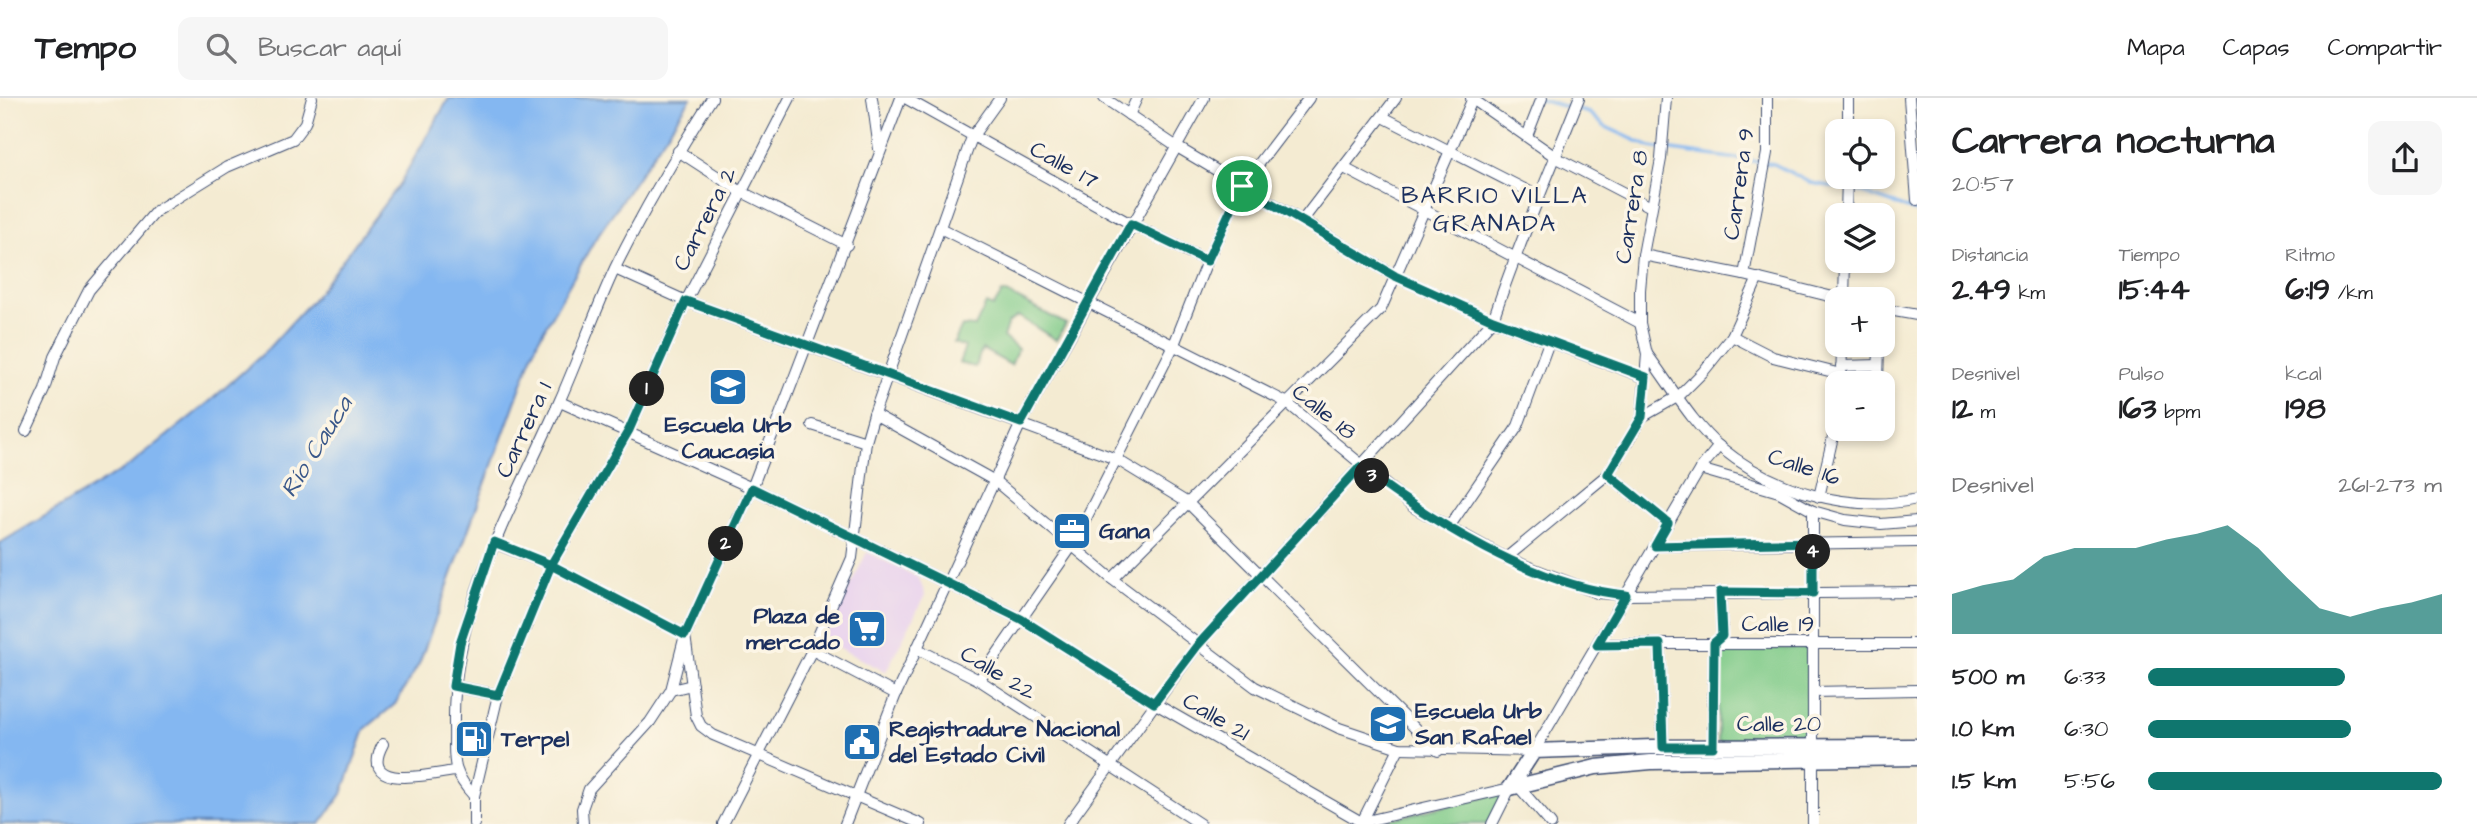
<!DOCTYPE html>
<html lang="es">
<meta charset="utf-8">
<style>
body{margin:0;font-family:"Architects Daughter",sans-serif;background:#f6f6f6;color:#202124;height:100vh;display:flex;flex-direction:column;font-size:26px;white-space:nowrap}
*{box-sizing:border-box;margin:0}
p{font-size:23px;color:#757577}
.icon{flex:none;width:38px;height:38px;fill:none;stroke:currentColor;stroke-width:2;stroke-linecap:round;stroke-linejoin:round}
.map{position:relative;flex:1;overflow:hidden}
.panel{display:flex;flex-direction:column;background:#fff;width:560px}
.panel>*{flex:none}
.buttons{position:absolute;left:1825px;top:21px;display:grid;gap:14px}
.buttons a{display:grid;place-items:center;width:70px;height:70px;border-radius:14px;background:#fff;box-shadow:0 4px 10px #0003;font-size:35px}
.pin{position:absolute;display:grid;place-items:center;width:60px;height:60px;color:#fff;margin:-30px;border:4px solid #fff;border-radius:50%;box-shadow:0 2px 7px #0007}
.km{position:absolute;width:35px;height:35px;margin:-18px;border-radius:50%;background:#222;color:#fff;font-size:19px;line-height:35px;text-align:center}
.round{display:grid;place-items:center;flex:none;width:74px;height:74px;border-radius:14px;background:#f6f6f6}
.summary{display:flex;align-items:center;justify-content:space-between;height:119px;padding:0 35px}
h1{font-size:38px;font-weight:800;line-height:52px}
.metrics{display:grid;grid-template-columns:repeat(3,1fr);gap:10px;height:119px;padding:7px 35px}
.metrics div{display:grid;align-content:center}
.metrics b{font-size:30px;font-weight:800}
.metrics small{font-size:19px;font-weight:400}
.metrics p{font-size:19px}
.chart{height:196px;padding:14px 35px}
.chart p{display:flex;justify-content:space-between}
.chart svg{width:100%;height:126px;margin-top:7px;fill:#0f766e;opacity:.7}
ul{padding:0 35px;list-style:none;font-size:23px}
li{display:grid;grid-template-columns:112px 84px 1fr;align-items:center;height:52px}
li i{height:18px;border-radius:9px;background:#0f766e}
header{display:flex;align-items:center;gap:42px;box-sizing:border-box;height:98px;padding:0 35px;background:#fff;border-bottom:2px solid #e0e0e0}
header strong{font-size:33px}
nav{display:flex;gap:38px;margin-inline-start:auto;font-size:24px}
.search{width:490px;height:63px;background:#f6f6f6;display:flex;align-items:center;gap:18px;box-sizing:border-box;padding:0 24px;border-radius:14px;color:#757577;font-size:26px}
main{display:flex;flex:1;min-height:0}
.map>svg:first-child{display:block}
.built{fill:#e8d2ee}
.green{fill:#7eca88;stroke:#4c7c73;stroke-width:2}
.water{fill:#84b7f1;stroke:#5073a8;stroke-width:2}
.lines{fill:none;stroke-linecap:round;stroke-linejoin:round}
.stream{stroke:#84b7f1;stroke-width:3.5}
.street-casing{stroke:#3c4b6f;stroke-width:12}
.secondary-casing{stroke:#3c4b6f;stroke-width:17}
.street{stroke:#fff;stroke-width:10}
.secondary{stroke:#fff;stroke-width:14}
.route-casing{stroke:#fff;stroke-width:14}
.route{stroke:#0f766e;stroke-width:9}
.labels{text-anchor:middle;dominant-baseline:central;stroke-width:7;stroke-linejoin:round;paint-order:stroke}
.street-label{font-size:23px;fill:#1b2f5e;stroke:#fcf5e5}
.poi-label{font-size:23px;font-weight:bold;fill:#1b2f5e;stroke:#fcf5e5;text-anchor:start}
.neighbourhood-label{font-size:24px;letter-spacing:2px;fill:#1b2f5e;stroke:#fcf5e5}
.water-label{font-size:24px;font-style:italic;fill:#3a588a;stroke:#fcf5e5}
</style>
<header>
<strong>Tempo</strong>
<div class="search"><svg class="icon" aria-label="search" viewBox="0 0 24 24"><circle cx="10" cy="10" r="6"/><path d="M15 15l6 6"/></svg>Buscar aquí</div>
<nav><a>Mapa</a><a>Capas</a><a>Compartir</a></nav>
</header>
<main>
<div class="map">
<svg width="1917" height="726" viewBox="0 0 1917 726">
<rect width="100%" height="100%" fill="#fcf5e5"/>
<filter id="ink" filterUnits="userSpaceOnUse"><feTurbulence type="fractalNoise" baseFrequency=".0143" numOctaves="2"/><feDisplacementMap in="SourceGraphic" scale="14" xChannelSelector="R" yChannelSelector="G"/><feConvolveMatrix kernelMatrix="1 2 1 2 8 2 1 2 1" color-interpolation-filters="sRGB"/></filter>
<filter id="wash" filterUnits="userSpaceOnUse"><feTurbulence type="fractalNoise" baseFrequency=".00686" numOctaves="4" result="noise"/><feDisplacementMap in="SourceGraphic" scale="28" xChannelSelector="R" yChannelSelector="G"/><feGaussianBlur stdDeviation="1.57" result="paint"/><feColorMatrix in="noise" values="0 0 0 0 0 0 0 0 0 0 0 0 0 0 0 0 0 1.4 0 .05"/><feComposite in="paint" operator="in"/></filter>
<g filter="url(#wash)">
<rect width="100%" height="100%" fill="#f4ebd2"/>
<path class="built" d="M867 454 919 480 925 497 886 574 823 542Z"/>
<g class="green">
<path d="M1002 195H1007L1066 226 1056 242 1018 218 1008 225 1003 239 1018 251 1011 267 982 251 975 269 959 265 965 249 954 245 962 228 975 229 986 206 993 209Z"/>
<path d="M1807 550V644H1718L1717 551Z"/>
<path d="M1504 694 1488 726H1370Z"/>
</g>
<path class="water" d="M449 0H691L594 143 538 242 419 566 395 606 365 631 342 696 320 726H0V445L132 366 209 304 264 255 315 199 400 85Z"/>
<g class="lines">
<path class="stream" d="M1533 0 1589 15 1604 28 1650 49 1774 66 1811 85 1854 92 1917 114"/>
</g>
</g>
<g filter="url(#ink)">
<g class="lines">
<g class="street-casing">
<g id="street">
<path d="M872 0 879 51"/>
<path d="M905 0 1131 126 1207 163"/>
<path d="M1104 0 1177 49 1395 178 1493 222 1646 280"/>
<path d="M1471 0 1557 60 1651 109"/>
<path d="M1909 0 1917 102"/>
<path d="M1129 17 1137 0"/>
<path d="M1383 19 1538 98"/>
<path d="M1848 33V0"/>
<path d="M1527 38 1542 0"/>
<path d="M678 53 740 93 847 147"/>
<path d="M1344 70 1640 225"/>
<path d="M1846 117 1847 79"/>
<path d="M1302 123 1396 0"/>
<path d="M940 130 1286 304 1413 409 1506 460 1597 495 1626 497 1917 494"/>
<path d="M1643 157 1744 177 1841 201"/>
<path d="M615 171 686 203 1116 361 1188 405 1438 653"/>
<path d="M1744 177 1767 55V0"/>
<path d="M1844 201 1845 163"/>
<path d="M1883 211 1917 217"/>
<path d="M1732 238 1773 259 1841 276"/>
<path d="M1647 256C1669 285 1693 327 1720 349 1772 392 1850 416 1917 401"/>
<path d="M1841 268 1878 267"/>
<path d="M1841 285 1842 247"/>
<path d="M1878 285 1879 247"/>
<path d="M560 304 752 390 1021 521 1154 605 1365 726"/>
<path d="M874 316 995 383 1112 481 1255 589 1339 630 1399 650 1534 653 1700 371 1719 348"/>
<path d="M1642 319 1647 256 1640 225V192L1643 157 1661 61 1666 0"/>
<path d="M812 327 866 344"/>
<path d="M26 333 45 292 55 259 89 192 156 113 227 69 293 41 305 25 312 0"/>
<path d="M1700 371 1779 394 1813 413 1845 422 1881 426 1917 423"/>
<path d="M1608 376 1668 425"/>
<path d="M1819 399 1838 317"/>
<path d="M1449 429 1518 328 1549 244"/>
<path d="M494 445 551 467 685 537 696 618 701 628 713 637 921 726"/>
<path d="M1655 448 1917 444"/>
<path d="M1506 460 1608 376 1642 319 1679 298 1703 274 1732 238 1758 180"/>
<path d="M1112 481 1381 211 1473 0"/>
<path d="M1597 546H1917"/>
<path d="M1660 546 1663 649"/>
<path d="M916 550 979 582 1200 726"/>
<path d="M812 552 896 596"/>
<path d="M979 582 1072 448 1173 249 1207 163 1242 88 1309 0"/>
<path d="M453 588 498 597"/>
<path d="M671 592 692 587"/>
<path d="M1813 594 1917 592"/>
<path d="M383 646C357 695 432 676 455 673"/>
<path d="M1713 649 1714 546 1722 538 1720 494"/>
<path d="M1518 688 1551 726"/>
<path d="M474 698C449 671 455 661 454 626 452 507 514 408 560 302 579 259 595 213 615 170 644 111 677 55 712 0"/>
<path d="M1362 724 1510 690"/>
<path d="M474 726V698L498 597 551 467 629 332 686 203 790 0"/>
<path d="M583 726 582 711 589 691 650 624 671 592 685 537 752 390 901 0"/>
<path d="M723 726 812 552 852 460 866 344 874 316 972 39 1000 0"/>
<path d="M845 726 896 596 1021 325 1204 0"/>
<path d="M1068 726 1197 548 1493 222C1518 146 1550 74 1579 0"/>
<path d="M1361 726 1399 650"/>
<path d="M1492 726 1510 690"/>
<path d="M1813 726V413"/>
</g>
</g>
<g class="secondary-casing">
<g id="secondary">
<path d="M1510 690 1534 653 1652 649 1917 648"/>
<path d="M1510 690 1596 669 1651 664 1917 660"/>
</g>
</g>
<use href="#street" class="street"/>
<use href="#secondary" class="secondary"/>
</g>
</g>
<g class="lines" filter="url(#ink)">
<g class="route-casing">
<path id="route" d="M1242 88 1207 163 1131 126 1021 325 686 203 629 332 551 467 498 597 453 588 460 545 494 444 551 467 685 537 752 390 1021 521 1154 605 1197 548 1360 369C1430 423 1537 489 1626 497L1597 547 1660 546 1663 649H1713L1714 545 1722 538 1720 494 1813 495V444L1655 448 1668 425 1608 376 1642 319 1646 279 1493 222 1395 178 1242 88"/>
</g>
<use href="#route" class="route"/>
</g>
<defs>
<g id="school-square" transform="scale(2.0125)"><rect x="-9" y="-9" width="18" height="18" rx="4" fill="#1f6fb2" stroke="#fcf5e5"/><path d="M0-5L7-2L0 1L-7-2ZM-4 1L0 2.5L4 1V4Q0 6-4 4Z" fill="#fff"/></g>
<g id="office-square" transform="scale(2.0125)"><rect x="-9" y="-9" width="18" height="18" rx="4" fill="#1f6fb2" stroke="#fcf5e5"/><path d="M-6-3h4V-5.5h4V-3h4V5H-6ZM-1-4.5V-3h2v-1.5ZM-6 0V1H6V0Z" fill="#fff"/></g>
<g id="supermarket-square" transform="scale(2.0125)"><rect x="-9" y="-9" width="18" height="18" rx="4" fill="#1f6fb2" stroke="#fcf5e5"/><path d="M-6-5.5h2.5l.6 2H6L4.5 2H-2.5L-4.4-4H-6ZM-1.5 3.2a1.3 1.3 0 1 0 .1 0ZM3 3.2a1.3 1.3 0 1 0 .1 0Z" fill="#fff"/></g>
<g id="fuel-square" transform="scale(2.0125)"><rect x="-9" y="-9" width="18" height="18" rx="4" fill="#1f6fb2" stroke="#fcf5e5"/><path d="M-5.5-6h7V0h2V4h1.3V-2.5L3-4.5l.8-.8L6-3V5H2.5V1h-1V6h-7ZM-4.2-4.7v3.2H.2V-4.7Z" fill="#fff"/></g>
<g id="civic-square" transform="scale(2.0125)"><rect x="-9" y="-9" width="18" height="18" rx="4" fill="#1f6fb2" stroke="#fcf5e5"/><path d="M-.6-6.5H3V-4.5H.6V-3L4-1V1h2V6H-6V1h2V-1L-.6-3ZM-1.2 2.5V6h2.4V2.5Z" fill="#fff"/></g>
</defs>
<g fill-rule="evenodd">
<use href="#school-square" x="728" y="289"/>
<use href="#office-square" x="1072" y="433"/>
<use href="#supermarket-square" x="867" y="531"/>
<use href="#school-square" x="1388" y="626"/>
<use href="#fuel-square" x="474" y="641"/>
<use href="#civic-square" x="862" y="644"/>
</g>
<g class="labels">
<g class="street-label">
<text transform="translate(1064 67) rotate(29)">Calle 17</text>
<text transform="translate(1739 86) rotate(-82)">Carrera 9</text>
<text transform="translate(1632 109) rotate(-81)">Carrera 8</text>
<text transform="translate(705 121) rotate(-63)">Carrera 2</text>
<text transform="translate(1324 314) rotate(39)">Calle 18</text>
<text transform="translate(524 332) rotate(-65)">Carrera 1</text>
<text transform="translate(1804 369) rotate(18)">Calle 16</text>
<text x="1778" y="526">Calle 19</text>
<text transform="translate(998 575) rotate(31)">Calle 22</text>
<text transform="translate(1216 619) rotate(30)">Calle 21</text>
<text x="1779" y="626">Calle 20</text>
</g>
<g class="poi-label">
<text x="728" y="327" text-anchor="middle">Escuela Urb<tspan x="728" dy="26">Caucasia</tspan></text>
<text x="1099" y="433">Gana</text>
<text x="840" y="518" text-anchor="end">Plaza de<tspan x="840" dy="26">mercado</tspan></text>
<text x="1415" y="613">Escuela Urb<tspan x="1415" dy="26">San Rafael</tspan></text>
<text x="889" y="631">Registradure Nacional<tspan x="889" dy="26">del Estado Civil</tspan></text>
<text x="501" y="641">Terpel</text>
</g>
<g class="neighbourhood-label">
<text x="1495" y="98">BARRIO VILLA<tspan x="1495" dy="28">GRANADA</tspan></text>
</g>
<g class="water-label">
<text transform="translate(317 349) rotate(-58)">Río Cauca</text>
</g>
</g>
</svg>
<div class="buttons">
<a><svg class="icon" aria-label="locate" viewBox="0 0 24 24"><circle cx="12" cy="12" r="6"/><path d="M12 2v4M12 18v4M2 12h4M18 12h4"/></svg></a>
<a><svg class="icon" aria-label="layers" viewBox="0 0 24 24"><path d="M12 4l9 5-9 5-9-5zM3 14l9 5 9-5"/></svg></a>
<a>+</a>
<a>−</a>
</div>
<div class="pin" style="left:1242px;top:88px;background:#1e9e55"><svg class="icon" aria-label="arrive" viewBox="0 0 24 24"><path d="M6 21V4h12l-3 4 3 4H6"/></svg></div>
<b class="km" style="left:647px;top:291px">1</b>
<b class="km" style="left:726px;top:446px">2</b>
<b class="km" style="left:1372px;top:378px">3</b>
<b class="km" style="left:1813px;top:454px">4</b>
</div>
<section class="panel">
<div class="summary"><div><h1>Carrera nocturna</h1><p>20:57</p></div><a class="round"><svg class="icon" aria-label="share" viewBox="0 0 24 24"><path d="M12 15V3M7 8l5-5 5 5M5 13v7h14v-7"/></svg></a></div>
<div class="metrics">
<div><p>Distancia</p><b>2.49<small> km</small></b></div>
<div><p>Tiempo</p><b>15:44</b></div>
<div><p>Ritmo</p><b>6:19<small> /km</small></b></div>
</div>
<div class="metrics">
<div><p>Desnivel</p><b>12<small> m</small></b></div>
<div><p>Pulso</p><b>163<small> bpm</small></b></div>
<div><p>kcal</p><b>198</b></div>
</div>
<div class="chart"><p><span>Desnivel</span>261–273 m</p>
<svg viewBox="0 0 160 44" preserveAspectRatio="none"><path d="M0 44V30L10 27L20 25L30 17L40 14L50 14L60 14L70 11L80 9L90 6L100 14L110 25L120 35L130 38L140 35L150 33L160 30V44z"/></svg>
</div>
<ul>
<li><b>500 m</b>6:33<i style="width:67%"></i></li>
<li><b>1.0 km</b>6:30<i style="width:69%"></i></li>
<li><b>1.5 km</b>5:56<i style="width:100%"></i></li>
</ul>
</section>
</main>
